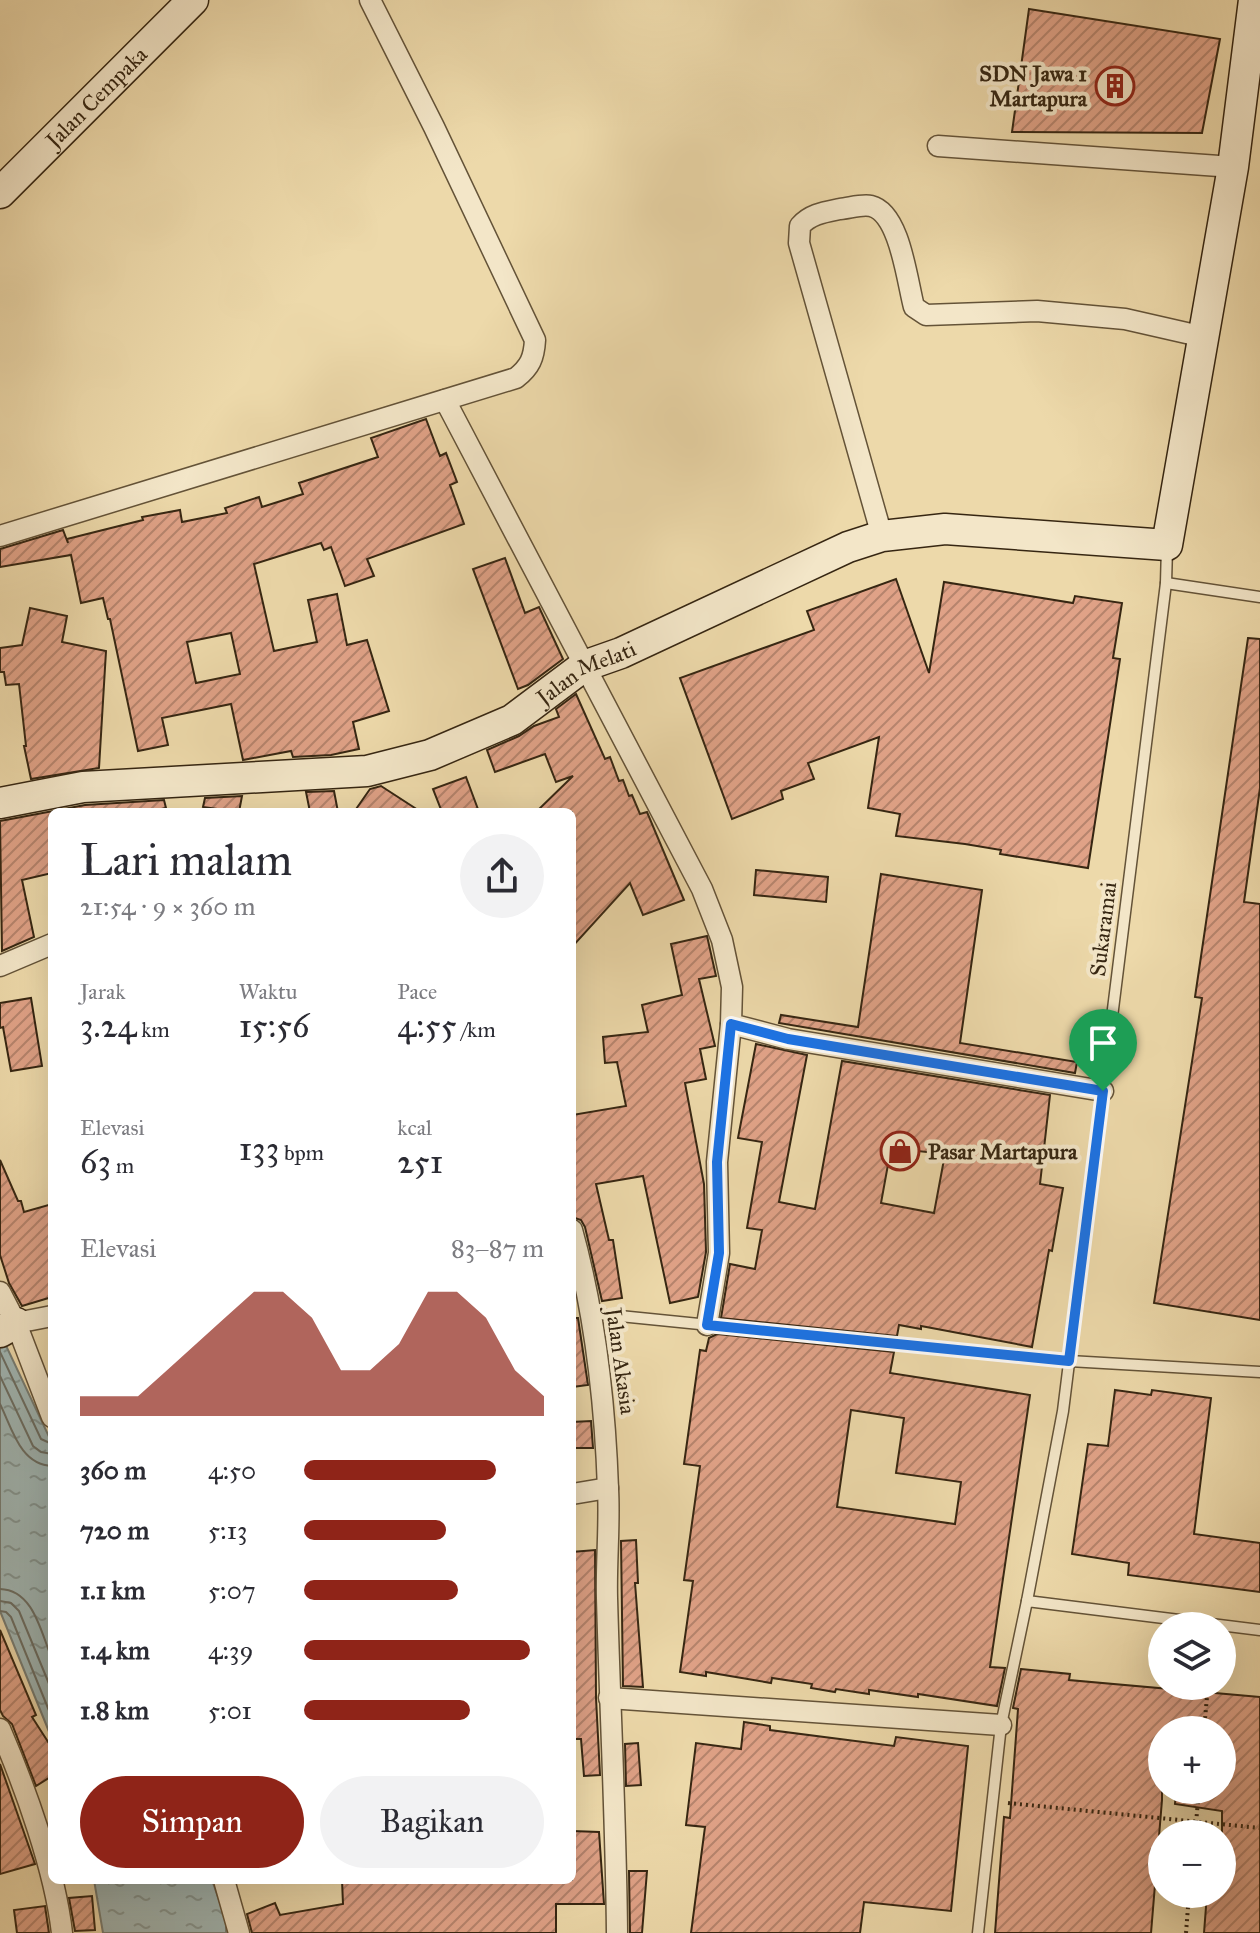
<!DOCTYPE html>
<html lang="id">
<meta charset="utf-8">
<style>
body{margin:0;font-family:"IM FELL Great Primer",serif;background:#f2f2f3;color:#2b2b33;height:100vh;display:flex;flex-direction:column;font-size:30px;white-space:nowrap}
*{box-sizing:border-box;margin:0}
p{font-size:26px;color:#7c7c81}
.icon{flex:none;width:44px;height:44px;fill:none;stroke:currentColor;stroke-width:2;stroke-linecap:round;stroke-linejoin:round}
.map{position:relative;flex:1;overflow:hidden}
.side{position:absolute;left:48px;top:808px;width:528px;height:1076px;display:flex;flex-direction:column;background:#fff;border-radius:12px;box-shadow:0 8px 32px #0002}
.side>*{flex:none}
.buttons{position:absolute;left:1148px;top:1612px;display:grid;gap:16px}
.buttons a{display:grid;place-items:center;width:88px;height:88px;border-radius:50%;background:#fff;box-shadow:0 8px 32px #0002;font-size:40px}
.pin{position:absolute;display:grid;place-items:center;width:68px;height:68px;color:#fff;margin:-82px -34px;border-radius:50% 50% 50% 0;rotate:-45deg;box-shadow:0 0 8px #0007}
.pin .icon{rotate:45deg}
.round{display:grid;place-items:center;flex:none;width:84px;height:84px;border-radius:42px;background:#f2f2f3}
.summary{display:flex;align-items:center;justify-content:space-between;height:136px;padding:0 32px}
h1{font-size:44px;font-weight:600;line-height:60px}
.figures{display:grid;grid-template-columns:repeat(3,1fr);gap:12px;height:136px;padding:8px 32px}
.figures div{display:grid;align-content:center}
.figures b{font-size:34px;font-weight:600}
.figures small{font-size:22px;font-weight:400}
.figures p{font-size:22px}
.chart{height:224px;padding:16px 32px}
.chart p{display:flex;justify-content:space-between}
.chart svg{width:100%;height:144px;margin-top:8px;fill:#8f2418;opacity:.7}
.action{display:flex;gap:16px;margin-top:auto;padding:16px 32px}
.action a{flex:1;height:92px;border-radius:48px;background:#8f2418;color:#fff;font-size:32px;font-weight:600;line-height:92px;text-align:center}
.action a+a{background:#f2f2f3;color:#2b2b33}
ul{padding:0 32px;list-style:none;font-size:26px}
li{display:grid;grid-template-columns:128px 96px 1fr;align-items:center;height:60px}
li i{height:20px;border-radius:10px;background:#8f2418}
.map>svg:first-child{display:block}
.water{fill:url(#water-ripples);stroke:#767d74;stroke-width:2}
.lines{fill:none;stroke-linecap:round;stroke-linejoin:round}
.shore{stroke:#6b6e64;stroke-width:2}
.building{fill:url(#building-hatch);stroke:#362612;stroke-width:2;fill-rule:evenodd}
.lane-casing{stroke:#645338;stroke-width:13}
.street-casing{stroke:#645338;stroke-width:23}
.secondary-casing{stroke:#362612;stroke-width:33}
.path{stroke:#362612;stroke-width:4;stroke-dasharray:2 4;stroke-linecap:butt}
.lane{stroke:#f3e6c8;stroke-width:10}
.street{stroke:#f3e6c8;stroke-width:20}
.secondary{stroke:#f3e6c8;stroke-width:30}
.route-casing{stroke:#fff;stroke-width:16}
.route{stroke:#1a73e8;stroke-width:10}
.labels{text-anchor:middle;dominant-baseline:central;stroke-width:8;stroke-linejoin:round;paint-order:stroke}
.poi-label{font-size:22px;font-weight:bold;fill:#362612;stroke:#f3e6c8;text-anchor:end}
.street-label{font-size:22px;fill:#362612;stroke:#f3e6c8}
</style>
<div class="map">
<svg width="1260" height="1933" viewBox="0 0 1260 1933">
<defs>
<pattern id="water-ripples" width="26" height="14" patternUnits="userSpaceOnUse" patternTransform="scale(2)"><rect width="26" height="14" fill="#a0b7b5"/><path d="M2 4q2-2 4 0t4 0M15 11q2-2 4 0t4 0" fill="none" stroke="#839592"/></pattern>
<pattern id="building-hatch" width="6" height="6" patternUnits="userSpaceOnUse" patternTransform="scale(2)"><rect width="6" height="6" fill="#e0a287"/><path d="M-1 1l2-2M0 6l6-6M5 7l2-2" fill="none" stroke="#b6846d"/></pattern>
</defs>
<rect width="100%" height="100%" fill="#edd9aa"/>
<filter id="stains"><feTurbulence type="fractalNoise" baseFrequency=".0025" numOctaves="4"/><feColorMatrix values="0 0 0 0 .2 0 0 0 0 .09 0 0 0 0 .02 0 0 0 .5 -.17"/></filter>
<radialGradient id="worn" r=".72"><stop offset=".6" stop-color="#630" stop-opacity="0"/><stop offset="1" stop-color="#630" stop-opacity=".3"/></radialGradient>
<g class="water">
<path d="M0 1333 52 1443V1739L0 1611Z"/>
<path d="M94 1880H212L226 1920V1933H103Z"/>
</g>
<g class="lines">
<g class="shore">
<path d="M0 1352 41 1439 52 1444"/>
<path d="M0 1376 33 1446 41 1452 52 1454"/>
<path d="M0 1404C12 1428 20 1465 52 1466"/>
<path d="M0 1589C34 1590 41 1633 52 1659"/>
<path d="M0 1601 11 1603 19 1611 52 1691"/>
<path d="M0 1611 6 1612 11 1617 52 1718"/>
</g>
</g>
<g class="building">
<path d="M1029 9 1220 39 1202 133 1012 132Z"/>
<path d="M426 419 440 456 446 453 457 482 450 485 464 524 367 559 374 576 345 586 331 547 324 550 321 543 254 564 274 651 317 642 308 600 337 594 347 645 367 640 389 711 353 722 359 749 331 755 293 757 291 751 243 760 231 704 162 718 168 745 138 751 110 619H108L103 598 81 603 71 555 0 567V549L63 530 68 543 67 539 143 520 142 517 180 510 182 522 227 513 225 508 259 497 262 507 303 494 299 483 378 457 371 438ZM231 633 240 674 196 683 187 642Z"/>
<path d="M505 558 525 613 539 607 563 659 528 685 518 689 473 569Z"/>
<path d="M896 579 929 673 944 582 1073 603 1075 596 1122 603 1113 658 1120 659 1088 868 1000 854 1001 850 965 844 896 836 900 814 868 808 879 737 808 763 814 779 781 791 783 799 732 819 680 678 814 630 807 611Z"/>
<path d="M30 608 67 616 62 642 106 651 99 768 31 779 24 746H26L19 684 6 685 4 672H0V648L22 645Z"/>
<path d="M1248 638 1260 639V788L1244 902 1260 904V1320L1154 1303 1202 998 1195 997Z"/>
<path d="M576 694 605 759 610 757 619 781 623 780 629 796 632 795 640 814 647 812 684 900 643 915 630 883 572 947V812H536L573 776 556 782 545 754 495 772 487 750 519 736 534 726 559 717 556 709Z"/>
<path d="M466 777 479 812H442L433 789Z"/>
<path d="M381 786 421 812H354L370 789Z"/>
<path d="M334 791 338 812H310L306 792Z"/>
<path d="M242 796 239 812 203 807 205 798Z"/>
<path d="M164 800 166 808 147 812H52V873L22 880 34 937 2 951 0 821 85 805Z"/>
<path d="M756 870 828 877 826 902 754 895Z"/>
<path d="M881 874 982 890 960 1043 1077 1062 1075 1073 779 1023 781 1015 858 1027Z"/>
<path d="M707 936 716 976 699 979 715 1046 700 1049 706 1079 685 1083 704 1184 706 1252 698 1297 670 1303 643 1176 596 1184 609 1240H613L622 1298 602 1301 585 1227 581 1220 572 1217V1115L626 1106 617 1062 605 1063 603 1037 648 1032 642 1005 682 995 671 944Z"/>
<path d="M31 998 42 1066 11 1071 3 1027 0 1028V1003Z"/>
<path d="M756 1044 807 1055 779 1202 815 1209 842 1061 1050 1095 1040 1184 1063 1188 1052 1251 1049 1250 1032 1347 921 1326V1329L899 1325 897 1336 721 1318 730 1264 755 1269 762 1230 747 1228 762 1142 738 1138ZM891 1148 945 1154 934 1213 881 1203Z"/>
<path d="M0 1160 18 1201H21L24 1212 52 1204V1297L22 1306 9 1283 0 1255Z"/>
<path d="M572 1318H578L588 1385 572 1387Z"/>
<path d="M717 1334 894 1352 890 1373 1030 1395 990 1667 1005 1668 997 1706 918 1694V1697L869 1690V1694L836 1689 835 1692 811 1688 812 1684 772 1678 771 1683 706 1672V1676L680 1672 693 1581 684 1580 700 1466 684 1464 700 1350 706 1351 709 1338ZM851 1410 904 1418 896 1473 961 1482 955 1524 837 1507Z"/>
<path d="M1115 1390 1151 1395 1152 1390 1211 1398 1194 1534 1260 1543V1592L1128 1575 1129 1563 1072 1554 1088 1444 1108 1446Z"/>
<path d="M591 1421 593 1448H572V1422Z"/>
<path d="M636 1540 638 1583H635L643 1687 623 1686 621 1541Z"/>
<path d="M595 1550 596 1698 600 1775 584 1776 581 1739H572V1552Z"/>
<path d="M0 1630 36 1715 32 1717 52 1748V1776L36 1786 12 1724 3 1716 0 1710Z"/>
<path d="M1021 1669 1070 1674 1069 1680 1260 1697V1933H1204L1207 1894H1222V1811L1175 1804 1176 1790H1222V1730H1162V1800L1151 1933H995L1004 1817 1010 1818 1018 1709 1013 1708Z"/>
<path d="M744 1722 770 1726V1730L894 1746 896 1737 968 1746 951 1911 864 1902 860 1933H691L705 1827 686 1825 696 1743 741 1749Z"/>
<path d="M638 1743 641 1785 626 1786 625 1744Z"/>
<path d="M0 1764 35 1864 0 1874Z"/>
<path d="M572 1831 599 1832 604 1904H556V1933H252L247 1914 275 1903 280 1915 343 1904 342 1880H572Z"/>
<path d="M629 1871H647L642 1933H630Z"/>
<path d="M92 1896 95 1930 75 1931 69 1898Z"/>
<path d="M45 1906 49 1933H17L14 1910Z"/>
</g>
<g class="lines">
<g class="lane-casing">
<g id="lane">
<path d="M1166 583 1260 597"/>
<path d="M590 1313 1069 1361 1260 1372"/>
<path d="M1027 1601 1063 1411 1166 583 1167 547"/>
<path d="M978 1933 1001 1725 1027 1601 1260 1630"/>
</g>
</g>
<g class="street-casing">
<g id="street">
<path d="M938 146 1233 167"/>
<path d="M445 400 702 889 722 940 732 987 731 1024 788 1039 1103 1091"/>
<path d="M0 536 516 378C530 367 534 358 535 340L434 127 370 0"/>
<path d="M882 536 799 243 800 226C810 214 825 212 840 209 850 208 862 204 871 206 900 213 907 281 914 307L926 315 1037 311 1125 319 1204 337"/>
<path d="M0 966 52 944"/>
<path d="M572 1230C595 1313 605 1402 608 1489 610 1525 606 1562 607 1598 610 1710 616 1821 617 1933"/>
<path d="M0 1292 16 1323 52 1417"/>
<path d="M16 1323 52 1316"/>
<path d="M707 1325 719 1253 717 1162 731 1024"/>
<path d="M572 1494 608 1488"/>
<path d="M609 1698 1001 1725"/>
<path d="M0 1729C25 1787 55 1870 62 1933"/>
<path d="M224 1880 239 1933"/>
</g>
</g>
<g class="secondary-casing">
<g id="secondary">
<path id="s1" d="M0 193 193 0"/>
<path id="s2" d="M0 803 83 787 367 771 430 755 512 720 584 666 621 653 848 547 882 536 945 529 1167 545 1233 167 1254 0"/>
<path d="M0 1332 16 1323"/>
</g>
</g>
<g class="path">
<path d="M1204 1730 1208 1686"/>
<path d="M1008 1803 1260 1828"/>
<path d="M1195 1834 1199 1790"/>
<path d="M1186 1933 1189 1894"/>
</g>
<use href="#lane" class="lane"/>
<use href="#street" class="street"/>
<use href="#secondary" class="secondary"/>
</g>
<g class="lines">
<g class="route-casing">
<path id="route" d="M731 1024 788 1039 1103 1091 1069 1361 707 1325 719 1253 717 1162Z"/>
</g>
<use href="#route" class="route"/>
</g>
<defs>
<g id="building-ring" transform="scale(2)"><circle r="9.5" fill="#f3e6c8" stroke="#8f2418" stroke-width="1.5"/><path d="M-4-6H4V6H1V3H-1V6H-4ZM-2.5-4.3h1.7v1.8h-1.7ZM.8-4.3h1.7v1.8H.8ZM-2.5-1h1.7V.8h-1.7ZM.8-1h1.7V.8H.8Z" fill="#8f2418"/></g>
<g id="shop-ring" transform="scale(2)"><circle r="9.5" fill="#f3e6c8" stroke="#8f2418" stroke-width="1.5"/><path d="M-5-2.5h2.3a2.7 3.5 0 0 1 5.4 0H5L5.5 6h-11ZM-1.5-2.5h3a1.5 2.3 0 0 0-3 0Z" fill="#8f2418"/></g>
</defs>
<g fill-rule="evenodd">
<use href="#building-ring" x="1115" y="86"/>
<use href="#shop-ring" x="900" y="1151"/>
</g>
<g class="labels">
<g class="poi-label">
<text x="1087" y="73">SDN Jawa 1<tspan x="1087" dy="25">Martapura</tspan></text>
<text x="928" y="1151" text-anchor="start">Pasar Martapura</text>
</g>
<g class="street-label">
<text stroke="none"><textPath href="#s1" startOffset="136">Jalan Cempaka</textPath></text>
<text stroke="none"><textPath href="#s2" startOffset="612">Jalan Melati</textPath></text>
<text transform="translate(1103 929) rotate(-83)">Sukaramai</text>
<text transform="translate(621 1361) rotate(82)">Jalan Akasia</text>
</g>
</g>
<rect width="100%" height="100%" filter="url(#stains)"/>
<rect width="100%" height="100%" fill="url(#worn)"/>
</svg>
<div class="buttons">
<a><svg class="icon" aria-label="layers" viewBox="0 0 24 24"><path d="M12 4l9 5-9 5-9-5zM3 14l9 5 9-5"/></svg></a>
<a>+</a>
<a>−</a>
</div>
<div class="pin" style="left:1103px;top:1091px;background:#1e9e55"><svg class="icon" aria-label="arrive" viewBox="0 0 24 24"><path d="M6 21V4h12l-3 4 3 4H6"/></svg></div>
<section class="side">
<div class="summary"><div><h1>Lari malam</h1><p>21:54 · 9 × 360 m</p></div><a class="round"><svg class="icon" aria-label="share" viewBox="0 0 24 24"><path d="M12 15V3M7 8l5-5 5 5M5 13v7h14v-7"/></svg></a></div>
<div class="figures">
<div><p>Jarak</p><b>3.24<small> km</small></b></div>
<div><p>Waktu</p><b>15:56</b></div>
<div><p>Pace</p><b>4:55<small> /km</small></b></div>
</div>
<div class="figures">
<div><p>Elevasi</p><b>63<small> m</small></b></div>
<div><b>133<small> bpm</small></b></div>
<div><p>kcal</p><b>251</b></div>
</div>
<div class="chart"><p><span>Elevasi</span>83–87 m</p>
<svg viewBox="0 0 160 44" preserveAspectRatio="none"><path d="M0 44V38L10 38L20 38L30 30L40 22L50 14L60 6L70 6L80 14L90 30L100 30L110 22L120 6L130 6L140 14L150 30L160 38V44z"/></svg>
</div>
<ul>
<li><b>360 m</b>4:50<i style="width:80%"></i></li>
<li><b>720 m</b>5:13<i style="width:59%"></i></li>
<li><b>1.1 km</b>5:07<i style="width:64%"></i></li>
<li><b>1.4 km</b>4:39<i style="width:94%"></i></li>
<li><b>1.8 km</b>5:01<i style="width:69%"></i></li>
</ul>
<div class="action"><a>Simpan</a><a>Bagikan</a></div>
</section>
</div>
